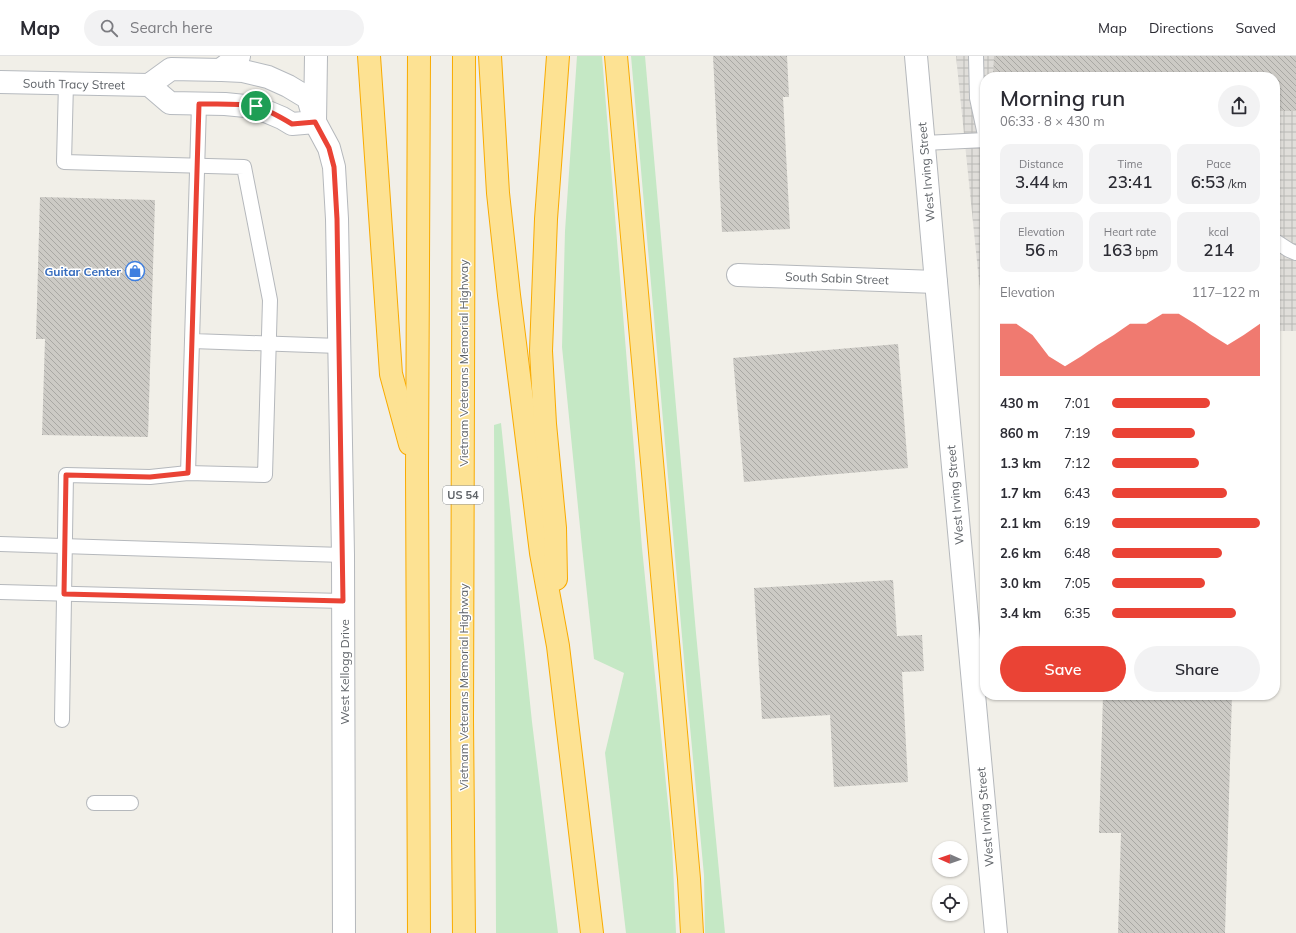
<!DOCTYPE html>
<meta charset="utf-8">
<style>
body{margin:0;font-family:Mulish,sans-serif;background:#f2f2f3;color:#2b2b33;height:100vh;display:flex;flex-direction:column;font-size:15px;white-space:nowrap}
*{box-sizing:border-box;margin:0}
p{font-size:13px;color:#7c7c81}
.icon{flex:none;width:22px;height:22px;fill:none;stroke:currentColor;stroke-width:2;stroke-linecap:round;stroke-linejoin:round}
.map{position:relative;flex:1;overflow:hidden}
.side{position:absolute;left:980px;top:16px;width:300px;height:628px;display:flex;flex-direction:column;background:#fff;border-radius:16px;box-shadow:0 1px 3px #0004}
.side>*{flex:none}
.needle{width:26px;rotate:272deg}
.tools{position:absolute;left:932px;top:785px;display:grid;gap:8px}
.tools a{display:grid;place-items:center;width:36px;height:36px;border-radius:50%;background:#fff;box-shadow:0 1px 3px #0004;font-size:20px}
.pin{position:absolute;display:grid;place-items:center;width:34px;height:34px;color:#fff;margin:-17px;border:2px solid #fff;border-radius:50%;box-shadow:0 1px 4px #0007}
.round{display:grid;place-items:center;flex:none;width:42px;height:42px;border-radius:21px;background:#f2f2f3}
.summary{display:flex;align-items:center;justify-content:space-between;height:68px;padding:0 20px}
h1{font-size:22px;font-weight:600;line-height:30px}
.stats{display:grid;grid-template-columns:repeat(3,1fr);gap:6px;height:68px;padding:4px 20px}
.stats div{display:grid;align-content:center;border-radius:10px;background:#f2f2f3;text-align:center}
.stats b{font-size:17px;font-weight:600}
.stats small{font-size:11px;font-weight:400}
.stats p{font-size:11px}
.chart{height:112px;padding:8px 20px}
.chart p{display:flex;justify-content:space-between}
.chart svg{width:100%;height:72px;margin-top:4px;fill:#ea4335;opacity:.7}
.action{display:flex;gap:8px;margin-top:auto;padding:8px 20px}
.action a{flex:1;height:46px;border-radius:24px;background:#ea4335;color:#fff;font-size:16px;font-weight:600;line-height:46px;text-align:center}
.action a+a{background:#f2f2f3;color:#2b2b33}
ul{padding:0 20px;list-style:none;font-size:13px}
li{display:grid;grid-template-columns:64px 48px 1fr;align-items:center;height:30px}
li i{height:10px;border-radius:5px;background:#ea4335}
header{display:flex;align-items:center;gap:24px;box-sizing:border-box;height:56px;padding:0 20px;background:#fff;border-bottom:1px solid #e1e1e2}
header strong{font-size:19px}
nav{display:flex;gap:22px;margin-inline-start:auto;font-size:14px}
.search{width:280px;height:36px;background:#f2f2f3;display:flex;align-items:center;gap:10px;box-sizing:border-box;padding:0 14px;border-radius:22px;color:#7c7c81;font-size:15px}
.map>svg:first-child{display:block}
.industrial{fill:url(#industrial-grid)}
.green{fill:#c5e8c5}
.building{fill:url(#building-back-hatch)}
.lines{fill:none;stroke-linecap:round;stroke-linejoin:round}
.lane-casing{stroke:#b5b8bc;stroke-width:16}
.street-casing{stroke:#b5b8bc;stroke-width:24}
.secondary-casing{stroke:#b6babf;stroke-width:24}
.highway-casing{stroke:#f9ab00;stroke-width:24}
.lane{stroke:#fff;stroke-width:14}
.street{stroke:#fff;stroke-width:22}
.secondary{stroke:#fff;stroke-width:22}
.highway{stroke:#fde293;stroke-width:22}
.route-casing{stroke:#fff;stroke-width:8}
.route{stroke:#ea4335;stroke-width:5}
.labels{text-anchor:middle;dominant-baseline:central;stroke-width:3;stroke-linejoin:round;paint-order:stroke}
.shield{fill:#fff;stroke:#8f9295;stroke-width:1}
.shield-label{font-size:11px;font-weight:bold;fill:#5f6368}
.street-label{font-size:12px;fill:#5f6368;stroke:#fff}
.shop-label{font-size:12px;font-weight:bold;fill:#366cbe;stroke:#fff;text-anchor:end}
</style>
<header>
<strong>Map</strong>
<div class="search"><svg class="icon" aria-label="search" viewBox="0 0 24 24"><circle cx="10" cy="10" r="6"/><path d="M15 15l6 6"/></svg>Search here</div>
<nav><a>Map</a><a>Directions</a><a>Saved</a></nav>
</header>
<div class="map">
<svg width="1296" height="877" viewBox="0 0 1296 877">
<defs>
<pattern id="industrial-grid" width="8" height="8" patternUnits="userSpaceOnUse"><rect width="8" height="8" fill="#e0deda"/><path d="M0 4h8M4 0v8" fill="none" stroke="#b9b8b5"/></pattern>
<pattern id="building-back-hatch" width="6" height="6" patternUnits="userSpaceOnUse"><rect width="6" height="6" fill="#cccac5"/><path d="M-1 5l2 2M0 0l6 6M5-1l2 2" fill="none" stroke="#a9a8a4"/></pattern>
</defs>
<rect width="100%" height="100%" fill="#f1efe8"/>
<path class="industrial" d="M956 0H1296V275H1275V21H985V274H984Z"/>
<g class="green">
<path d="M577 0H602L642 492 672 787 676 877H626L605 697 624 617 594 603 582 491 562 291 565 175Z"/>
<path d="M631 0H645L696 577 725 877H705L704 819 689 660Z"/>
<path d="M501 367 532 666 558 877H496L494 369Z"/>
</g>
<g class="building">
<path d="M713 0H787L789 41H783L790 173 722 176Z"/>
<path d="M994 0H1296V55H1275V21H993Z"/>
<path d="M40 141 155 144 148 381 42 379 45 283H36Z"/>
<path d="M898 288 908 412 744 426 733 302Z"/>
<path d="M893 524 897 580 922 579 924 615 902 616 908 726 834 731 830 659 762 663 754 532Z"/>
<path d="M1103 639H1232L1225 877H1118L1121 777H1099Z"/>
</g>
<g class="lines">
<g class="lane-casing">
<g id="lane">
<path d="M976 0 977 42 985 79"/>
<path d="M199 48 192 285 339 290"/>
<path d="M924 87 985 84"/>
<path d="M1275 185 1289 194 1296 197"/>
<path d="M188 417 192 285"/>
<path d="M0 488 343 499"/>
<path d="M0 536 343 545"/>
<path d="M62 664 66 419 150 421 188 417 265 419 270 244 244 111 64 106 66 27"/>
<path d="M94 747H131"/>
</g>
</g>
<g class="street-casing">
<g id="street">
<path d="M316 0 315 66 329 92 334 111 337 163 343 499 344 877"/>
<path d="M916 0 936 226 996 877"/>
<path d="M220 14 239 0"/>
<path d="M738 219 936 226"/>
</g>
</g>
<g class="secondary-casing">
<path id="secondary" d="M0 26 149 29 171 13 222 14 243 15 268 21 288 30 308 42 315 66 292 68 282 62 256 51 225 48 170 47 149 29"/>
</g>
<g class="highway-casing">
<g id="highway">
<path d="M369 0 391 318 410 388"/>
<path d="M419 0 417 416 419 877"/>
<path d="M464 0 462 664 464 877"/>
<path d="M490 0 498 137 509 239 541 497 558 590 592 877"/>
<path d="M616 0 689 823 692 877"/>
<path d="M556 523 555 472 545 368 541 295 546 163 558 0"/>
</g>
</g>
<use href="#lane" class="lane"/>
<use href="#street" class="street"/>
<use href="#secondary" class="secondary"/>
<use href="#highway" class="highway"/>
</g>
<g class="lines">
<g class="route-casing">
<path id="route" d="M199 48C217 48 237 47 255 50 267 53 282 62 292 68L315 66 329 92 334 111 337 163 343 545 64 538 66 419 150 421 188 417Z"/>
</g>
<use href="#route" class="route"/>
</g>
<defs>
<g id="shop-ring" transform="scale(1)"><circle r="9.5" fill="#fff" stroke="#3f7fe0" stroke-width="1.5"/><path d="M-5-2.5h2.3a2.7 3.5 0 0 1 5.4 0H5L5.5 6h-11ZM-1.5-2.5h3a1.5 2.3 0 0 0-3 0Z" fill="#3f7fe0"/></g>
</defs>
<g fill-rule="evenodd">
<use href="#shop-ring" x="135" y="215"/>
</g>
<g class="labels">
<rect class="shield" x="443" y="430" width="40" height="18" rx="3"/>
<g class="shield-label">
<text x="463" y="439">US 54</text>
</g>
<g class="street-label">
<text transform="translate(74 28) rotate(1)">South Tracy Street</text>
<text transform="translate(926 116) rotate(-95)">West Irving Street</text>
<text transform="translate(837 222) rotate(2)">South Sabin Street</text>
<text transform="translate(463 307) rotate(-90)">Vietnam Veterans Memorial Highway</text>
<text transform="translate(955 439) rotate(-95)">West Irving Street</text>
<text transform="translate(344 616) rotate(-90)">West Kellogg Drive</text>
<text transform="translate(463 631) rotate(-90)">Vietnam Veterans Memorial Highway</text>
<text transform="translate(985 761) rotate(-95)">West Irving Street</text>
</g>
<g class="shop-label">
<text x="121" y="215">Guitar Center</text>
</g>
</g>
</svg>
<div class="tools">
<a><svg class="needle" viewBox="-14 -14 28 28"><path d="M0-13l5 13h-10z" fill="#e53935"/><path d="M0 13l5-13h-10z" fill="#7c7c81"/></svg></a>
<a><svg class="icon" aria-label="locate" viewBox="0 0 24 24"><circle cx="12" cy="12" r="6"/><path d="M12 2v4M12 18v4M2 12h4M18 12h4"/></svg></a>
</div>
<div class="pin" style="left:256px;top:50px;background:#1e9e55"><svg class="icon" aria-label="arrive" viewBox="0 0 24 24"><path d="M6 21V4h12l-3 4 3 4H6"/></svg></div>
<section class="side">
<div class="summary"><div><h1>Morning run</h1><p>06:33 · 8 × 430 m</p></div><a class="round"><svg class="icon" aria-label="share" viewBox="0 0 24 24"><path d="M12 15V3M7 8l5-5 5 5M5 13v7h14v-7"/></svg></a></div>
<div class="stats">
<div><p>Distance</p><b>3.44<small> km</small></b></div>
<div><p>Time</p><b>23:41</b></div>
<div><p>Pace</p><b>6:53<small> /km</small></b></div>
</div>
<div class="stats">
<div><p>Elevation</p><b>56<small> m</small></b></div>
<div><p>Heart rate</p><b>163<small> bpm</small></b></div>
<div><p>kcal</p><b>214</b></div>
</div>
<div class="chart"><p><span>Elevation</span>117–122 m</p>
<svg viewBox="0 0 160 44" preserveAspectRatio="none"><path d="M0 44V12L10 12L20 19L30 32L40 38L50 32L60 25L70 19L80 12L90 12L100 6L110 6L120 12L130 19L140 25L150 19L160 12V44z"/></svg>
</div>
<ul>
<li><b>430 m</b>7:01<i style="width:66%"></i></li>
<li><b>860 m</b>7:19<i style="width:56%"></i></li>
<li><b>1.3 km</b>7:12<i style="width:59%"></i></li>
<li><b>1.7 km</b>6:43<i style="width:78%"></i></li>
<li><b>2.1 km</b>6:19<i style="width:100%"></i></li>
<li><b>2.6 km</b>6:48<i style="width:74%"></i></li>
<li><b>3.0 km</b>7:05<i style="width:63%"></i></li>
<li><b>3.4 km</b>6:35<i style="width:84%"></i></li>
</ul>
<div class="action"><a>Save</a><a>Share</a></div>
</section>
</div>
